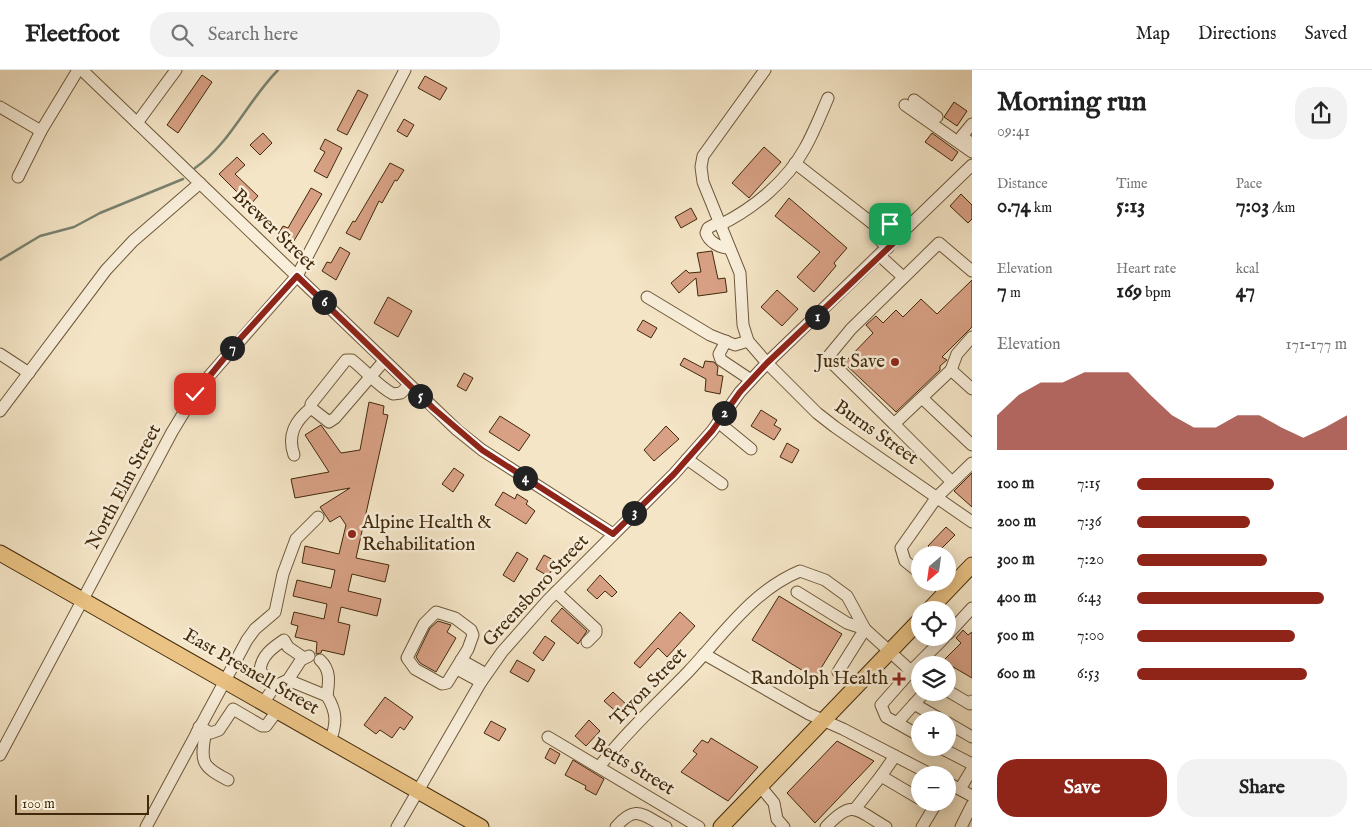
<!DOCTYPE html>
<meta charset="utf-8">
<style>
body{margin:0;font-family:"IM FELL English",serif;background:#f2f2f2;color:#222;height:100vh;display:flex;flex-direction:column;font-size:19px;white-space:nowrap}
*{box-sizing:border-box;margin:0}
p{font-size:16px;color:#767676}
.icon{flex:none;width:28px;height:28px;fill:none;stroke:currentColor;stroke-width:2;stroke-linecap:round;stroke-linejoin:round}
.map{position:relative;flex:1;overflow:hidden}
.sheet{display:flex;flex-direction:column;background:#fff;width:400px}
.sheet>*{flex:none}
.needle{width:32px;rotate:209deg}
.controls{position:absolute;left:911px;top:476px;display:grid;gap:10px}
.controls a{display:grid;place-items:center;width:45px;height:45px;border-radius:50%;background:#fff;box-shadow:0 2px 12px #0003;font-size:25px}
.scale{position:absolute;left:15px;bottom:12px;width:134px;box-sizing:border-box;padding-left:5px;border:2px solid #41290b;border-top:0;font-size:14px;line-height:18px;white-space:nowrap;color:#41290b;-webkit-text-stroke:4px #f8eeda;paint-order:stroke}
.pin{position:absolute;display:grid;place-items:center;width:42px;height:42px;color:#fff;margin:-21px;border-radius:10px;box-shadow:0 2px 8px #0006}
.km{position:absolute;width:25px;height:25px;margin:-12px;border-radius:50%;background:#222;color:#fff;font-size:14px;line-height:25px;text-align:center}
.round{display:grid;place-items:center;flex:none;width:52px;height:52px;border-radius:20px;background:#f2f2f2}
.headline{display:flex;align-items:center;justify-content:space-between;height:85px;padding:0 25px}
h1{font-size:28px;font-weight:800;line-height:38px}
.metrics{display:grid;grid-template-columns:repeat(3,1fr);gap:8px;height:85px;padding:5px 25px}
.metrics div{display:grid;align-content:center}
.metrics b{font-size:21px;font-weight:800}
.metrics small{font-size:14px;font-weight:400}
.metrics p{font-size:14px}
.chart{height:140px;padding:10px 25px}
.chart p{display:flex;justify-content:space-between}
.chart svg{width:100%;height:90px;margin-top:5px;fill:#8f2418;opacity:.7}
.action{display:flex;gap:10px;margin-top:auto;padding:10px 25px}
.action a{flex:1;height:58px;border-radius:20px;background:#8f2418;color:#fff;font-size:20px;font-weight:800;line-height:58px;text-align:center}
.action a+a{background:#f2f2f2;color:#222}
ul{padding:0 25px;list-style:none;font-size:16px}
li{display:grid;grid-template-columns:80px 60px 1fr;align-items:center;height:38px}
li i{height:12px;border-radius:6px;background:#8f2418}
header{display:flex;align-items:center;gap:30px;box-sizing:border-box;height:70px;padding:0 25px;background:#fff;border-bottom:1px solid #e0e0e0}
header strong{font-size:24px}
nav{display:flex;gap:28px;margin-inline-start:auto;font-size:18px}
.search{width:350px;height:45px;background:#f2f2f2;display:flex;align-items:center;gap:12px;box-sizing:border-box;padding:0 18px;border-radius:20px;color:#767676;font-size:19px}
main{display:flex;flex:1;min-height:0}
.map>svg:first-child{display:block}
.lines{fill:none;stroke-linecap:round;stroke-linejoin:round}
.stream{stroke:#788371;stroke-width:2.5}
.building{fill:#d8a185;stroke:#41290b}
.minor-casing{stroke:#6e583a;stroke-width:13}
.major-casing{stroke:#41290b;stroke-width:17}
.minor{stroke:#f8eeda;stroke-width:11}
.major{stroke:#eac283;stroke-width:15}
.route-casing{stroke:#fff;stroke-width:10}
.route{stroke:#8f2418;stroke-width:6}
.poi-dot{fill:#8f2418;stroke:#f8eeda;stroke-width:2}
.labels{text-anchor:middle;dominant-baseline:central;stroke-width:5;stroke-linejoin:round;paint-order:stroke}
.street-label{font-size:19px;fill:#41290b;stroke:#f8eeda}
.poi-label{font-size:19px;fill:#41290b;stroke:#f8eeda;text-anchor:end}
</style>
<header>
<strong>Fleetfoot</strong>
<div class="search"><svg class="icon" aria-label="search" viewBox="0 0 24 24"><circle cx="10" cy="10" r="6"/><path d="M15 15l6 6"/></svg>Search here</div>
<nav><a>Map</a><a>Directions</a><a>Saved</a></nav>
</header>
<main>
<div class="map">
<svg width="972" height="757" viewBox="0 0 972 757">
<rect width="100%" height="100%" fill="#f4e5c6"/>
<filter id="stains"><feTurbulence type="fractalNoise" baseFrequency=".004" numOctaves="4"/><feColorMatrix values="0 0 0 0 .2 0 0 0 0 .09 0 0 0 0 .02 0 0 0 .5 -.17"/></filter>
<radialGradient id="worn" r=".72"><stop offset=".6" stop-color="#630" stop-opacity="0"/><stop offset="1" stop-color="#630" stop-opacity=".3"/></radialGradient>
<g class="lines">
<g class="stream">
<path d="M195 98C230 74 248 30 278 0"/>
<path d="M0 190 40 166 74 157 100 143 183 109"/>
</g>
</g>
<g class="building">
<path d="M202 5 212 12 178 63 167 55Z"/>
<path d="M425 6 447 18 440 30 418 18Z"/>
<path d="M358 20 368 25 347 65 337 60Z"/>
<path d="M954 32 967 41 957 56 944 47Z"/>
<path d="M404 49 414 55 407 67 397 61Z"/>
<path d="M263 63 272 73 260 85 250 75Z"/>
<path d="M932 63 958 82 952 91 925 72Z"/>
<path d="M325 69 342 78 327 108 314 101 325 82 320 79Z"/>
<path d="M764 77 781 92 749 128 732 113Z"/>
<path d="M237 87 245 95 235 104 258 126 250 135 219 104Z"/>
<path d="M390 93 404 100 397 111 395 110 382 133 379 131 360 170 346 163 353 151 355 152Z"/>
<path d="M311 118 322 124 292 174 277 166 283 156 288 158Z"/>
<path d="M961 124 972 135V149L968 153 950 136Z"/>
<path d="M789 128 847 178 834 193 836 196 814 222 797 207 820 182 775 146Z"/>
<path d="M691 138 697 149 681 158 675 147Z"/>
<path d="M340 177 350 183 336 210 322 201 327 192 331 193Z"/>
<path d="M712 181 718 209 725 208 727 222 698 226 696 208 679 223 671 213 686 200 689 203 701 202 697 183Z"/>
<path d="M972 210V257L942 287 947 290 940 296V300L896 342 844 293 873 263 866 255 876 246 883 253 896 240 903 247 921 229 937 244Z"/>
<path d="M777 220 798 239 782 256 761 237Z"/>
<path d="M388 227 412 241 398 267 374 253Z"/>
<path d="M643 250 657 258 651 268 637 260Z"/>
<path d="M684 288 703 298 705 291 714 292 718 297 717 305 723 306 720 324 705 321 706 309 680 295Z"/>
<path d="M464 303 473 308 466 321 457 316Z"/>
<path d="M369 332 384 336 383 344 388 345 356 488 389 495 385 512 352 504 348 521 381 529 377 546 341 537 338 552 350 555 344 585 322 580 321 583 316 584 317 572 295 567 298 556 291 554 294 542 324 549 327 534 293 526 297 510 331 518 335 500 302 493 305 476 339 484 346 455 340 446 330 452 320 437 350 418 295 428 291 409 329 402 305 365 321 355 341 383 360 380Z"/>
<path d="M761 340 777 350 774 355 781 359 774 370 751 356Z"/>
<path d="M500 346 530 365 519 381 489 362Z"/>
<path d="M666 356 679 369 654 391 644 380Z"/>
<path d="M787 373 799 380 792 393 780 387Z"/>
<path d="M454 398 464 405 453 422 442 414Z"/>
<path d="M972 403V437L954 421Z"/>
<path d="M503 422 515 429 517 424 528 431 526 434 535 441 526 454 495 435Z"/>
<path d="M946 457 955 465 936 484 928 476Z"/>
<path d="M517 482 528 489 514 512 503 505Z"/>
<path d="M544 485 557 492 548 506 536 499Z"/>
<path d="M600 505 617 522 612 527 605 521 597 529 587 520Z"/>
<path d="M779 526 842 564 815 608 752 570Z"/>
<path d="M562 538 587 561 578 574 551 551Z"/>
<path d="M680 542 695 556 667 587 658 578 640 598 634 593Z"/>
<path d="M438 551 451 555 447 562 456 568 436 602 420 593 416 587 430 558Z"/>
<path d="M963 560 968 565 972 562V608L943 591 961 573 956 568Z"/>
<path d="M545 566 555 573 543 591 533 583Z"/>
<path d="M517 590 535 600 528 612 510 602Z"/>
<path d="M613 622 628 636 620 645 604 631Z"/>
<path d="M385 627 413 647 404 660 400 657 392 668 380 660 376 664 364 655Z"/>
<path d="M589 650 600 661 586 676 575 666Z"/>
<path d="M491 651 506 659 499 671 484 663Z"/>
<path d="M711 668 758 697 728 731 681 702 697 684 693 681 702 670 708 673Z"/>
<path d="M837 671 874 691 815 753 787 723Z"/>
<path d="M550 678 560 684 555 694 545 688Z"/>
<path d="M573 690 604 709 596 725 585 719 586 716 565 705Z"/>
</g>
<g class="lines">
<g class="minor-casing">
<g id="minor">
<path d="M82 0 457 360 482 380 613 464"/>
<path d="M914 30 937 47"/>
<path d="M905 35 972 82"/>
<path d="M0 37 41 61"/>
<path d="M137 53 176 0"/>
<path d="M972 54 962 66 972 74"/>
<path d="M795 93 877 157"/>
<path d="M972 95 767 293 817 343 835 357 972 452"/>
<path d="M18 107 41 61 78 0"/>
<path d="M719 152 708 158 706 163C709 172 720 178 729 178"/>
<path d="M720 155C754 138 787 111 805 78 814 62 821 44 828 28"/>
<path d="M877 157 890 154 902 165"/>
<path d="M877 157V167L888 178"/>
<path d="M880 186 903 207"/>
<path d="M972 201 939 173 851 259 827 288 894 354 951 300 957 284 972 267"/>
<path d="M647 227 710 265 735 275 748 271"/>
<path d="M726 271 719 284 721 290 751 310"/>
<path d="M0 284 29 303"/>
<path d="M384 291 335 348 329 352 311 338V334L346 290H352C366 301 378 316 393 324L401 323 409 315"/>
<path d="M951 300 972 319"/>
<path d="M922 328 972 375"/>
<path d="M0 341 106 200 133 171 200 113"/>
<path d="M718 352 751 379"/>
<path d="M894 354 952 412"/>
<path d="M294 385C287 365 295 351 311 338"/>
<path d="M687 389 722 414"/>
<path d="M920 503 905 491 901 478 937 427 972 393"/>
<path d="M934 512 946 522"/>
<path d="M556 522 596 559V563L587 572"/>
<path d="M797 522 847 553 865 559 838 602"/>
<path d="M436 542 455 548 471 560 473 565 468 579 447 613 442 614 415 599 407 588 424 554Z"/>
<path d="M948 564 972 538"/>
<path d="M704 584 809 644 843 659 932 705"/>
<path d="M320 590C331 600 329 612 327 626"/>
<path d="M461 590 486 604"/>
<path d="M457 599 481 612"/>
<path d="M911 601 944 568"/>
<path d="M288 610 301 590 309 586"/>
<path d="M275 616 260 601C261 586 272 578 284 570L288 577 304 588"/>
<path d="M948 621 970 634 972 631"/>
<path d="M263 633 275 616 288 610 327 626C337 642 337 654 330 671"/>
<path d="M914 634 942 650"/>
<path d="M948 653 972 667"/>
<path d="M199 657 211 663 219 660 233 639 262 656H266L277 641"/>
<path d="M197 662 205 666C200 693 203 697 228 710"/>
<path d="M920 666 897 653 925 622"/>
<path d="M548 667 699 757"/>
<path d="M941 678 972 694"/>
<path d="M0 685 172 362 195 324 210 305 297 206 405 0"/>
<path d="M895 686 881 706 920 729"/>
<path d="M599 697C626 662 658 633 688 602 723 565 752 521 800 501L825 510 847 526 865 559 911 601 881 635 886 647 897 653"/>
<path d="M948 713 972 726"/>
<path d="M760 716 774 733 777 749 784 757"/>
<path d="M960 719 972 699"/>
<path d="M855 739 881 706"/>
<path d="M146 757 247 570 255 559 275 542 283 504 296 469 318 447"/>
<path d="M397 757 481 612 502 582 548 530 674 404 712 361 740 322 767 293 748 271 743 255 740 203 703 112 701 97 703 86 765 0"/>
<path d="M616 757C636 733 643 746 666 757"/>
<path d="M826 757C853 728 856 740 886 757"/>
<path d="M922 757 934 737 926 732"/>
<path d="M961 757 972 735"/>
</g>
</g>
<g class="major-casing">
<g id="major">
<path d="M0 483 481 757"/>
<path d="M929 540 972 495"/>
<path d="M721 757 920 550"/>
</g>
</g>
<use href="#minor" class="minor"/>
<use href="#major" class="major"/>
</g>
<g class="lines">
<g class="route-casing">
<path id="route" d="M195 324 239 270 297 206 433 338 482 380 613 464 674 404 712 361 740 322 767 293 902 165 890 154"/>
</g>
<use href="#route" class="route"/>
</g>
<g class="poi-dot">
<circle cx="895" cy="292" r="5"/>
<circle cx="352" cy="464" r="5"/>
<path d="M896.5 601.5h5v5h5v5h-5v5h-5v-5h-5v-5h5z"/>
</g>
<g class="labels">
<g class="street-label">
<text transform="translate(274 160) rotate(44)">Brewer Street</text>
<text transform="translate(876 363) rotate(35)">Burns Street</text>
<text transform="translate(124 417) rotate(-62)">North Elm Street</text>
<text transform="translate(536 521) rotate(-47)">Greensboro Street</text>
<text transform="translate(251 602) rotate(30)">East Presnell Street</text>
<text transform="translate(649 617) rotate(-46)">Tryon Street</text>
<text transform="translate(633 697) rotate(31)">Betts Street</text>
</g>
<g class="poi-label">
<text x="885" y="292">Just Save</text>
<text x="362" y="453" text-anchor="start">Alpine Health &amp;<tspan x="362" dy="22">Rehabilitation</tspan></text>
<text x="888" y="609">Randolph Health</text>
</g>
</g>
<rect width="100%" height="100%" filter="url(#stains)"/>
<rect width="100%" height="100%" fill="url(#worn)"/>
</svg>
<div class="controls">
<a><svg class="needle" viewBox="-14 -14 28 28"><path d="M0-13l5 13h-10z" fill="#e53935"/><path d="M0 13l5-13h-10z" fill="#767676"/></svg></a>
<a><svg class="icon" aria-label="locate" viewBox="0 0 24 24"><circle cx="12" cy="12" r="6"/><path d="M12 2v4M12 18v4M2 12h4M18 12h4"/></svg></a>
<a><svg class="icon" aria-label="layers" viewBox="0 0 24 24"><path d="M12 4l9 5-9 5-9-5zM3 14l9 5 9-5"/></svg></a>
<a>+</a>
<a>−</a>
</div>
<div class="scale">100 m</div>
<div class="pin" style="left:890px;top:154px;background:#1e9e55"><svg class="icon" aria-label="arrive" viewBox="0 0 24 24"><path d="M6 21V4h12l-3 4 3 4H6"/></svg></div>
<div class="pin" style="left:195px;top:324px;background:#d93025"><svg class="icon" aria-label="check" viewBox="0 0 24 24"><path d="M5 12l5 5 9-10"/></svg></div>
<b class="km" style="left:817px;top:247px">1</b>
<b class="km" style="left:724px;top:343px">2</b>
<b class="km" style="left:634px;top:443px">3</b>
<b class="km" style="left:525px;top:408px">4</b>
<b class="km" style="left:420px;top:326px">5</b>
<b class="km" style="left:324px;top:232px">6</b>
<b class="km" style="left:232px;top:278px">7</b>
</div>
<section class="sheet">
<div class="headline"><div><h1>Morning run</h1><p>09:41</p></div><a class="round"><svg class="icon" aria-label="share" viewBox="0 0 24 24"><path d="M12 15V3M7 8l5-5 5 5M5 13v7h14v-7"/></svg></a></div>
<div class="metrics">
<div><p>Distance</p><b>0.74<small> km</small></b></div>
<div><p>Time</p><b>5:13</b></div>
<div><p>Pace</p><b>7:03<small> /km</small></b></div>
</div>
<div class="metrics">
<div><p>Elevation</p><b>7<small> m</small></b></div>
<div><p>Heart rate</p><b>169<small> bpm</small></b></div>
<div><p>kcal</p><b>47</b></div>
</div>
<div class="chart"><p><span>Elevation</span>171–177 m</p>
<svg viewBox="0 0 160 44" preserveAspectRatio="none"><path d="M0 44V27L10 17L20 11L30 11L40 6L50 6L60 6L70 17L80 27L90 33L100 33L110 27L120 27L130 33L140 38L150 33L160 27V44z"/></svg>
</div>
<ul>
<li><b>100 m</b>7:15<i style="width:65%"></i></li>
<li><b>200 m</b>7:36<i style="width:54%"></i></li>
<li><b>300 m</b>7:20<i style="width:62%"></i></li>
<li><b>400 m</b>6:43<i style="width:89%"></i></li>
<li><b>500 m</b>7:00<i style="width:75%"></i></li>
<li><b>600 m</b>6:53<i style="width:81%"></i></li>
</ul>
<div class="action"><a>Save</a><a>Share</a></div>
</section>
</main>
